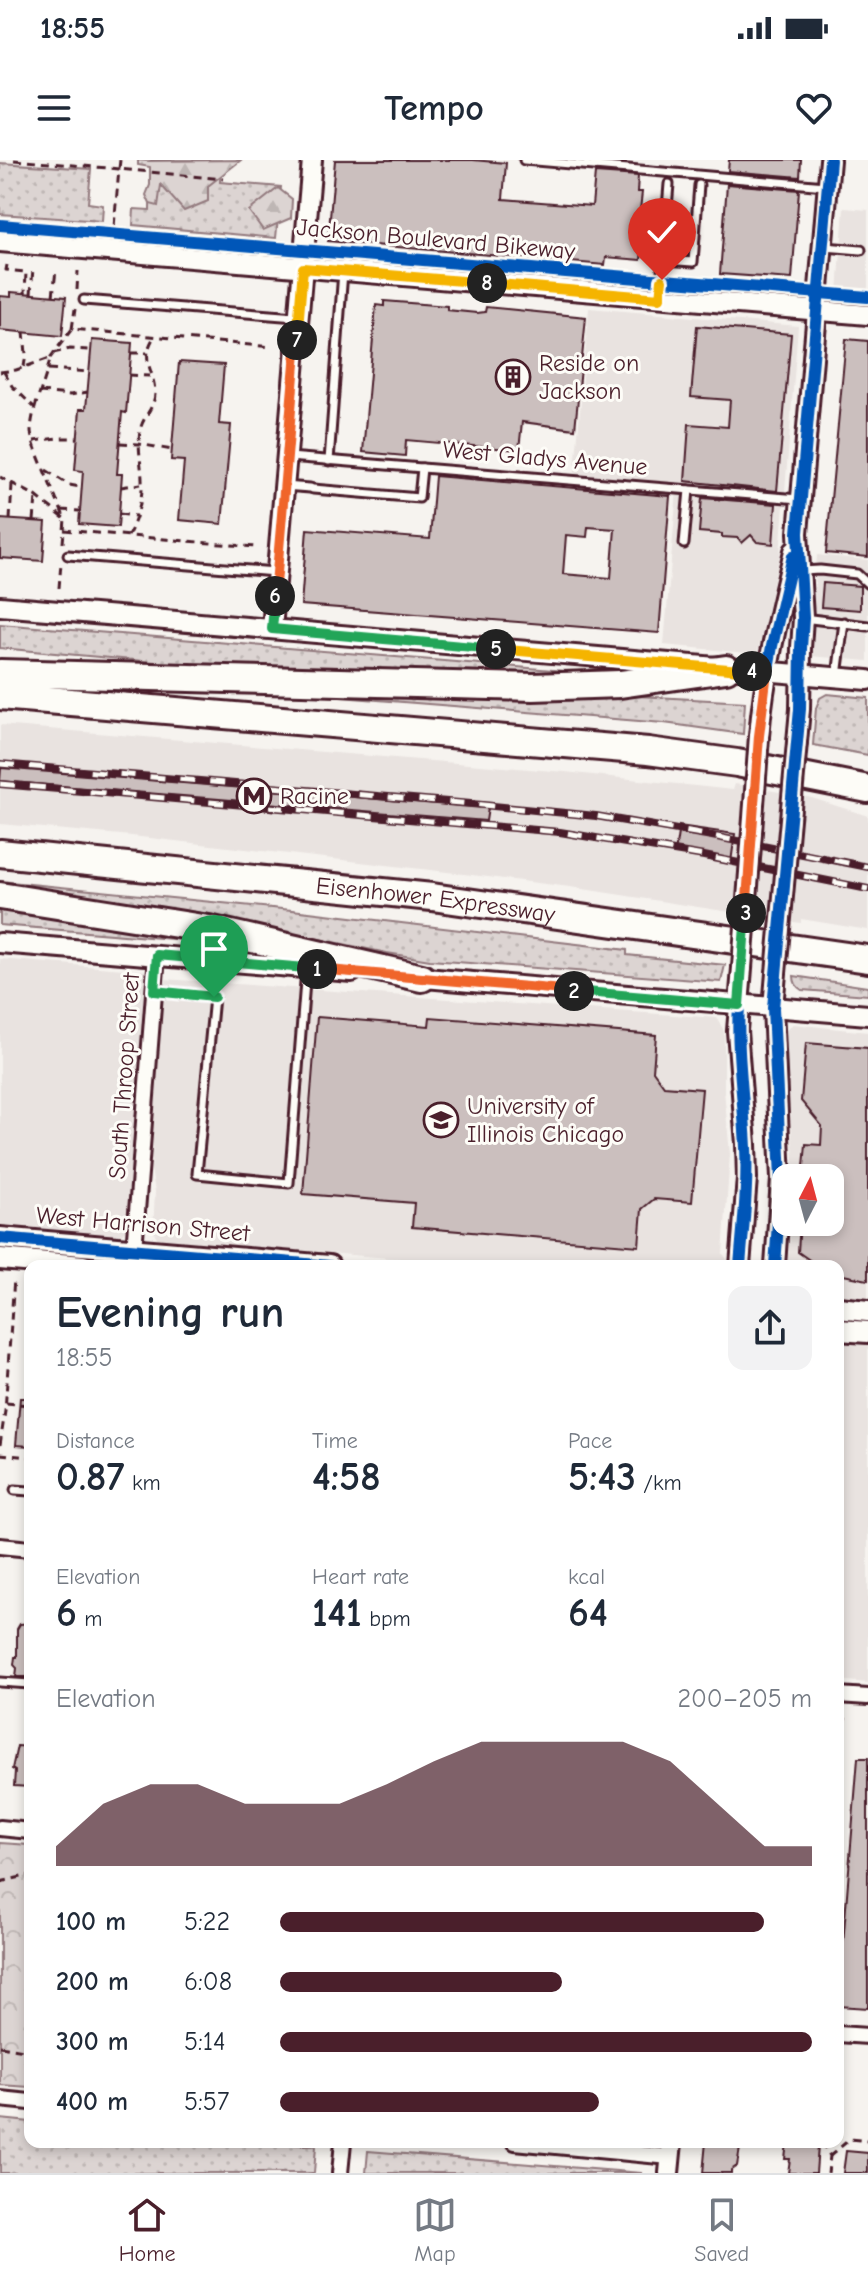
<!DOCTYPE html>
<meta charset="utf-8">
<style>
body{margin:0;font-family:"Comic Neue",sans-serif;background:#f2f2f3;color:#1f2937;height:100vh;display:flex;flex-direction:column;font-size:30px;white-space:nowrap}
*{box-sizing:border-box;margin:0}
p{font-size:26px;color:#747a83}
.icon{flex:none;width:44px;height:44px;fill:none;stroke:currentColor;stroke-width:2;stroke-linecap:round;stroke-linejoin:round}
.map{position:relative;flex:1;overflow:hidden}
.details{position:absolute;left:24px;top:1100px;width:820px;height:888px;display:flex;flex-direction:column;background:#fff;border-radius:16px;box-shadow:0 4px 12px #0003}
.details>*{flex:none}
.needle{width:52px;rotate:6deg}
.fabs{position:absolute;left:772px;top:1004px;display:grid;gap:16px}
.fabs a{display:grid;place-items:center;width:72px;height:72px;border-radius:16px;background:#fff;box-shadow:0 4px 12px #0003;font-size:40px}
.pin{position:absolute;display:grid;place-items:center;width:68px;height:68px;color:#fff;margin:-82px -34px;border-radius:50% 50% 50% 0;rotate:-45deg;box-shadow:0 0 8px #0007}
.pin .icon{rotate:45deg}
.km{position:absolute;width:40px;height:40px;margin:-20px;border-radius:50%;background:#222;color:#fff;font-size:22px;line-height:40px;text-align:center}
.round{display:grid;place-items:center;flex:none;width:84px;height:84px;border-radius:16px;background:#f2f2f3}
.headline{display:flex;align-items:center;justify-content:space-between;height:136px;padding:0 32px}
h1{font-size:44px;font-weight:800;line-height:60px}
.stats{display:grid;grid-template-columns:repeat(3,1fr);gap:12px;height:136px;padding:8px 32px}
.stats div{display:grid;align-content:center}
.stats b{font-size:40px;font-weight:800}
.stats small{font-size:22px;font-weight:400}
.stats p{font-size:22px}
.chart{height:224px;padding:16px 32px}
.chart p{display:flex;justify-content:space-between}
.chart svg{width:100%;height:144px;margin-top:8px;fill:#4a1f2b;opacity:.7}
ul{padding:0 32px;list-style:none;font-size:26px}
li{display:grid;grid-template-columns:128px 96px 1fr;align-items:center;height:60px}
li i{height:20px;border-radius:10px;background:#4a1f2b}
.status{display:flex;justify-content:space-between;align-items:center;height:56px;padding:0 40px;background:#fff;direction:ltr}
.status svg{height:22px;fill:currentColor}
header{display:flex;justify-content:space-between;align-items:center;height:104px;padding:0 32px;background:#fff;font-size:36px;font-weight:800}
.dock{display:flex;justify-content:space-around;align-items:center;height:112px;border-top:2px solid #e0e1e3;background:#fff;font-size:22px;color:#747a83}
.dock a{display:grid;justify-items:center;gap:4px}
.dock .active{color:#4a1f2b}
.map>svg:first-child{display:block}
.built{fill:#e9e3e0}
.grass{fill:url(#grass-dots);stroke:#937a7e;stroke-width:2}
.forest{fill:url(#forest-firs);stroke:#937a7e;stroke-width:2}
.park{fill:url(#park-crowns);stroke:#937a7e;stroke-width:2}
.building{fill:#cbbfbe;stroke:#4a1f2b;stroke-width:2;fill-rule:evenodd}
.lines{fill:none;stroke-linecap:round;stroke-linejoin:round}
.service-casing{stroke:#4a1f2b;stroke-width:13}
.minor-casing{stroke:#4a1f2b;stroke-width:20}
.tertiary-casing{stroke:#4a1f2b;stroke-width:24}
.secondary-casing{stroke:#4a1f2b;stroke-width:26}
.motorway-casing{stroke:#4a1f2b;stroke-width:32}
.path{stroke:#4a1f2b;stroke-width:3;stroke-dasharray:8 6;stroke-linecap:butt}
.service{stroke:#fdfcf7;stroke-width:7}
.minor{stroke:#fdfcf7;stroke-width:14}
.tertiary{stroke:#fdfcf7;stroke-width:18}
.secondary{stroke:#fdfcf7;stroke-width:20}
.motorway{stroke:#fdfcf7;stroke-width:26}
.rail-casing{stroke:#4a1f2b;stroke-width:8}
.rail{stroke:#fdfcf7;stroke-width:5;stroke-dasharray:15;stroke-linecap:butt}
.tertiary-bridge-casing{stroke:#4a1f2b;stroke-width:24;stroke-linecap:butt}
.tertiary-bridge{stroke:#fdfcf7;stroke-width:18}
.cycleway-casing{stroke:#fdfcf7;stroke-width:17}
.cycleway{stroke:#0057b8;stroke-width:12}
.split-1-casing{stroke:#fff;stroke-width:16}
.split-2-casing{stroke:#fff;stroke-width:16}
.split-3-casing{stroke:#fff;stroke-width:16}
.split-4-casing{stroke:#fff;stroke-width:16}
.split-5-casing{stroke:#fff;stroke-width:16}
.split-6-casing{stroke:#fff;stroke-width:16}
.split-7-casing{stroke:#fff;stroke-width:16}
.split-8-casing{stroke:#fff;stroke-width:16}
.split-9-casing{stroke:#fff;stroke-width:16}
.split-1{stroke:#22a559;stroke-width:10}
.split-2{stroke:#f0652b;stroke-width:10}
.split-3{stroke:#22a559;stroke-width:10}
.split-4{stroke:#f0652b;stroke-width:10}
.split-5{stroke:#f5b400;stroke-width:10}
.split-6{stroke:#22a559;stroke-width:10}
.split-7{stroke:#f0652b;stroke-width:10}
.split-8{stroke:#f5b400;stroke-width:10}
.split-9{stroke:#f5b400;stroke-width:10}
.labels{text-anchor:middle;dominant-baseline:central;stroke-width:6;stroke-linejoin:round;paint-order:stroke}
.street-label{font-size:24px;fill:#4a1f2b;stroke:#fdfcf7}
.poi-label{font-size:24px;fill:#4a1f2b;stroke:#fdfcf7;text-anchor:start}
</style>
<div class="status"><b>18:55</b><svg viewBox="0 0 49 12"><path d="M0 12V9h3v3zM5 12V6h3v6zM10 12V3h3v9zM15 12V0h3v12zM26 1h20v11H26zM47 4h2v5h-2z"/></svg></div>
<header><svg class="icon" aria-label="menu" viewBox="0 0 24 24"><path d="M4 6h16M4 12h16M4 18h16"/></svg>Tempo<svg class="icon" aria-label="heart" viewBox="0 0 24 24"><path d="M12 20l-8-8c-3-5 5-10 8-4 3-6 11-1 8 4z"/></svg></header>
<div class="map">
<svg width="868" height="2013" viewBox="0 0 868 2013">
<defs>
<pattern id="grass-dots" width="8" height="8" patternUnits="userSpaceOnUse" patternTransform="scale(2)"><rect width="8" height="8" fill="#dcd4d2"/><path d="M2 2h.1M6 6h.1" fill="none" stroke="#beb6b4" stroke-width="1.8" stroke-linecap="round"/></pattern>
<pattern id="forest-firs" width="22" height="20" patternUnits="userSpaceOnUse" patternTransform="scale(2)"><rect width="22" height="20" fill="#dcd4d2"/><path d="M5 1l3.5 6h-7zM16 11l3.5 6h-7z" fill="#beb6b4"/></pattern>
<pattern id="park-crowns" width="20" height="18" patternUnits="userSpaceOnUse" patternTransform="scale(2)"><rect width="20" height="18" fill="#dcd4d2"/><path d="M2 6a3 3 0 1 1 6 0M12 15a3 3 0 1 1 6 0" fill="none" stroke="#beb6b4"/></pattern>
</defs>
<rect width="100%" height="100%" fill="#f6f3ef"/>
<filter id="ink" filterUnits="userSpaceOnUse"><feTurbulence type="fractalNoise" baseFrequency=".0125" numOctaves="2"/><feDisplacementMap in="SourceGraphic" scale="16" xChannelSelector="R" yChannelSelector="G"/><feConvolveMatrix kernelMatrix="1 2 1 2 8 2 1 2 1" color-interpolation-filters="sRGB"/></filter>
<g filter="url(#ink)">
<g class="built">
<path d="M844 48 868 50V136L838 133Z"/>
<path d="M589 148 798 166 780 395 757 494 664 485 677 329 574 321Z"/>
<path d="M817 395 868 400V501L810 496Z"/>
<path d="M0 565 565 612 733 630 735 624 812 638 868 656V770L801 759V763L570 727 439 711 132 676 0 664Z"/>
<path d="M0 799 148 811 126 1069 120 1076 0 1066Z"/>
<path d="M164 819 717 858 724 871V930L730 994 723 1094 727 1099V1106H487L158 1079 153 1071 155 1031 151 1009Z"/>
<path d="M793 864 868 872V1139L838 1137V1106H787L791 1062H830V1018H793L794 1000 784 880 786 870Z"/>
<path d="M838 1182 868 1184V1523L838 1520Z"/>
</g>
<g class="grass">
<path d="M151 0H221L220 22 281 27 276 78 133 65 134 49 150 50Z"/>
<path d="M0 3 91 9 88 43 103 45 102 61 0 54Z"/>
<path d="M0 464 588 513V516L232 509 0 488Z"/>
<path d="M292 530 586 538 638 536 745 542 743 574 664 563 291 533Z"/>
<path d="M827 534 868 538V595L813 585 816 548 820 538Z"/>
<path d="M0 721 292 750 627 790V795L725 805 721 822 430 800 387 793 202 755 0 725Z"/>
<path d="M0 745 248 785 0 765Z"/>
<path d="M794 816 868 827V835L802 830C796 827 794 823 794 816Z"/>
<path d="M0 1959 30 1962V1982H266L316 1986 314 2013H0Z"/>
<path d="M368 1991 642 2013H366Z"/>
</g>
<g class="forest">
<path d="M138 0 150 1 241 0 208 26V41L184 51 161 25 158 46 150 44 146 35 150 25V7L138 5Z"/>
<path d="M278 28 292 39 291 58 263 70 249 51Z"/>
</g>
<path class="park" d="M0 1683 30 1685V1927L0 1925Z"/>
<g class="building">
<path d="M335 0H473L506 3 503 39 592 46 595 13 638 16 637 32H642L639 60H645L641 100 606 97 605 105 328 81Z"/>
<path d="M729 0H801L800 17 728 11Z"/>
<path d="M727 24 799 30 792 119 720 114Z"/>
<path d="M11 132 66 137 62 176 0 170V136L11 137Z"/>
<path d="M384 141 447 146V150L477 153 485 152 486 147 586 157 575 269 522 262 519 290 406 280 405 296 363 292 376 145 384 146Z"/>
<path d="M697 166 791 174 777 331 685 321 689 264 728 267 730 240 691 237Z"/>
<path d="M846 179 868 181V397L826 393Z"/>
<path d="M92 180 132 183 126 253 122 252 117 314H122L118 367 79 364 83 311 75 310 80 249H86Z"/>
<path d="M179 202 224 205 219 264 231 265 222 364 179 360 184 301 171 300Z"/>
<path d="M435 316 670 336 659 473 301 445 307 369 430 379ZM588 367 615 369 611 418 563 414 566 375 587 377Z"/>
<path d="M702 338 776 344 773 384 757 382 751 375 742 383 738 378 722 377V374L699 372Z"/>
<path d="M0 359 46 362 43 401 0 398Z"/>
<path d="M823 423 860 426V450L821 447Z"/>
<path d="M1 608 488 648 486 661 0 621Z"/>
<path d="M679 666 735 674 731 702 675 693Z"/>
<path d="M317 857 429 866 430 857 656 875 653 911 664 926 702 929 692 1042 654 1039 642 1049 639 1086 412 1067 414 1043 303 1034Z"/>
<path d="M806 883 868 888V1120L838 1114V1106H818L798 1092 800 1062H830V1018H803L806 984 821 985 822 966 801 941Z"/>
<path d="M20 1238H30V1286L16 1285Z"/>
<path d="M30 1463V1517H16L17 1508 14 1505 15 1497H17V1469L20 1464Z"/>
<path d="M17 1586 30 1587V1627L14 1626 15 1611 12 1609Z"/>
<path d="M858 1598H868V1848L838 1846Z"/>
<path d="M706 1982H741L737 2006 731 2010V2013H703Z"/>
<path d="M787 1983 818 1986 816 2013H788L790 1999H785Z"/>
<path d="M846 1991 868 1993V2013H843Z"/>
</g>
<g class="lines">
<g class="service-casing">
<g id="service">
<path d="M524 0 826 26"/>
<path d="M825 87 861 90"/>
<path d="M664 100 693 102 699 25"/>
<path d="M660 135 669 24"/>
<path d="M84 140 296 157"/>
<path d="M289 297 799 339"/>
<path d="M329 301 343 111"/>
<path d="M284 326 310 328"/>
<path d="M313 329 419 338 422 308"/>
<path d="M684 384 689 330"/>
<path d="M68 395 275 412"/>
<path d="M802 411 820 410 857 414 868 424"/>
<path d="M803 458 868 466"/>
<path d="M837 516 844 462"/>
<path d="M154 831 214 837 197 1014 289 1023 306 809"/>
<path d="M15 1330 30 1331"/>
<path d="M0 1522 30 1524"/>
</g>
</g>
<g class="minor-casing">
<g id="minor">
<path d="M134 1090 157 795"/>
<path d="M0 1386 30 1389"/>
<path d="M838 1535 868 1537"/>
<path d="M0 1668 30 1671"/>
<path d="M838 1874 868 1876"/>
<path d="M0 1939 30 1942"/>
<path d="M515 1982 670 1997"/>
<path d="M340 2013 343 1982"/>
</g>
</g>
<g class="tertiary-casing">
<g id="tertiary">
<path d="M0 82 868 155"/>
<path d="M0 446 868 520"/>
<path d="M272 469 312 0"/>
<path d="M759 576C764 514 779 453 794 391"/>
<path d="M797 582 800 549 801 488 803 458 798 373 830 0"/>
<path d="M0 783 352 812"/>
<path d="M413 817 868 855"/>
<path d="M740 1106 747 1018 746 984 737 871 742 808"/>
<path d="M775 1106 781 1019 773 848 776 813"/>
<path d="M669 2013 672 1982"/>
</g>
</g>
<g class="secondary-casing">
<g id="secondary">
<path d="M0 1078 329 1106"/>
<path d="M0 1099 83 1106"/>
<path d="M838 1148 868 1151"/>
<path d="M838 1170 868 1172"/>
</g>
</g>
<g class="motorway-casing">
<g id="motorway">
<path d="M0 513 533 527 620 524 726 509"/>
<path d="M0 536 648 591 737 603 868 629"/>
<path id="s1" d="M0 693 432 737 868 799"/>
<path d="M0 736 209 769 422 818"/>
</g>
</g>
<g class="path">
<path d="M14 0 119 9 114 67"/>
<path d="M120 0 119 9 223 19"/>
<path d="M7 105 6 110 26 112 25 133"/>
<path d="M77 130 78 111"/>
<path d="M31 134 33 108"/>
<path d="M53 136 56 110"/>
<path d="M72 169 75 149"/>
<path d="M53 193 70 189 91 190"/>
<path d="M131 193H147"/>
<path d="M50 198 72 169 272 187"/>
<path d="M24 207 26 194 24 172"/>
<path d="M48 209 89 212"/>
<path d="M0 212 16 210 50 198C46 223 32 245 31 271 31 284 58 342 65 359L36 336 0 317"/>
<path d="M4 212 12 226 35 248"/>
<path d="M129 215 150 216"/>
<path d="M40 232 70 235 88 232"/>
<path d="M34 281 57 278H77"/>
<path d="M120 283 139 284 172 290"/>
<path d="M46 310 69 325 81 327"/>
<path d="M121 327 141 324"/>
<path d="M61 350 80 351"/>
<path d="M119 354 136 356"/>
<path d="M10 360 12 324"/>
<path d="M34 361 36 337"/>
<path d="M64 370 255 387"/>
<path d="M128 376C135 363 142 342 142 328 143 309 137 290 140 271 142 257 156 247 155 231 153 207 140 200 154 177"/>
<path d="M63 383 65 359"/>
<path d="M59 428 61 403"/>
<path d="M6 1243 30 1245"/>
<path d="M0 1285 5 1251 14 1118"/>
<path d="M0 1294 30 1297"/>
<path d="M838 1635C840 1623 839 1614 839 1602 838 1588 841 1569 846 1556"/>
<path d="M0 1722 30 1715"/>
<path d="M0 1886 30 1891"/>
<path d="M706 1982 767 1987 768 1982"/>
<path d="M821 1982 830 1996 828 2013"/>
<path d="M830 1996 850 1979 868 1981"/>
</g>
<use href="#service" class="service"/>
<use href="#minor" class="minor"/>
<use href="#tertiary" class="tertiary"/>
<use href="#secondary" class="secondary"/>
<use href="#motorway" class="motorway"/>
<g class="rail-casing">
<g id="rail">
<path d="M0 604 483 645 596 656 712 676 868 707"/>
<path d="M0 624 560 672 704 696 868 729"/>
</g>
</g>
<use href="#rail" class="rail"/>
<g class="tertiary-bridge-casing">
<g id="tertiary-bridge">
<path d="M742 808 759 576"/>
<path d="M776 813 797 582"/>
</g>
</g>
<use href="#tertiary-bridge" class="tertiary-bridge"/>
<g class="cycleway-casing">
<g id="cycleway">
<path d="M0 65 868 137"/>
<path d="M0 1078 329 1106"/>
<path d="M740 1106C743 1067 748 1027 746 988 744 940 736 892 739 845L762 544 772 486 793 396"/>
<path d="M775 1106 781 1019 773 848 800 549 801 488 803 458 798 373 830 0"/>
</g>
</g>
<use href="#cycleway" class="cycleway"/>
</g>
</g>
<g class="lines" filter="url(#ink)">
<g class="split-1-casing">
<path id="split-1" d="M214 837 154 831 157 795 317 809"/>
</g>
<g class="split-2-casing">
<path id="split-2" d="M317 809 574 831"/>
</g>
<g class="split-3-casing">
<path id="split-3" d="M574 831 739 845 746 753"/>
</g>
<g class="split-4-casing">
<path id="split-4" d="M746 753 759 576 767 512 752 511"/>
</g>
<g class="split-5-casing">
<path id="split-5" d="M496 489 752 511"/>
</g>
<g class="split-6-casing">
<path id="split-6" d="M275 436 272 469 496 489"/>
</g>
<g class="split-7-casing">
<path id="split-7" d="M275 436 297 180"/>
</g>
<g class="split-8-casing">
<path id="split-8" d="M297 180 303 108 487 123"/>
</g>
<g class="split-9-casing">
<path id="split-9" d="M487 123 660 138 662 120"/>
</g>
<use href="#split-1" class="split-1"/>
<use href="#split-2" class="split-2"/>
<use href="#split-3" class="split-3"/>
<use href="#split-4" class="split-4"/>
<use href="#split-5" class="split-5"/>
<use href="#split-6" class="split-6"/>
<use href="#split-7" class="split-7"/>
<use href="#split-8" class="split-8"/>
<use href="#split-9" class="split-9"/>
</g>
<defs>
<g id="building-ring" transform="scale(1.8)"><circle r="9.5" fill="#fdfcf7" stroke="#4a1f2b" stroke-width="1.5"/><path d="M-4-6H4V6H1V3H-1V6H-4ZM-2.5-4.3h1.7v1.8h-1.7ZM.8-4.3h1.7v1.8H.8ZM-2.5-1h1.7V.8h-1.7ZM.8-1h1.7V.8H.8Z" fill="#4a1f2b"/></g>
<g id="metro-ring" transform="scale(1.8)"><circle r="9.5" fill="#fdfcf7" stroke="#4a1f2b" stroke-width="1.5"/><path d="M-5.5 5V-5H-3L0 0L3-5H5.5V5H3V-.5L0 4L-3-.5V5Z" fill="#4a1f2b"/></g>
<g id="university-ring" transform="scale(1.8)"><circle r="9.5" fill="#fdfcf7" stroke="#4a1f2b" stroke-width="1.5"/><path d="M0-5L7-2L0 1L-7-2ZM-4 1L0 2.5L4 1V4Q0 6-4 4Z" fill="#4a1f2b"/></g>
</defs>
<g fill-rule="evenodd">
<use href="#building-ring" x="513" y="217"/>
<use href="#metro-ring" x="254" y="636"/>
<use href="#university-ring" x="441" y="960"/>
</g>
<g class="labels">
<g class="street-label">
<text transform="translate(436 79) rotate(5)">Jackson Boulevard Bikeway</text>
<text transform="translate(545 298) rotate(5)">West Gladys Avenue</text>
<text stroke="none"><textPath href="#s1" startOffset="438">Eisenhower Expressway</textPath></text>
<text transform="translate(124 916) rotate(-86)">South Throop Street</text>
<text transform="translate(143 1064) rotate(5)">West Harrison Street</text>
</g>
<g class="poi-label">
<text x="539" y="203">Reside on<tspan x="539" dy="28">Jackson</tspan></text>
<text x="280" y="636">Racine</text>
<text x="467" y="946">University of<tspan x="467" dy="28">Illinois Chicago</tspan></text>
</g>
</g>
</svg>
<div class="fabs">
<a><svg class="needle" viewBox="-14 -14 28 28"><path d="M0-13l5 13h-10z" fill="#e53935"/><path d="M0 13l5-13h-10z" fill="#747a83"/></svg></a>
</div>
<div class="pin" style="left:214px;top:837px;background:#1e9e55"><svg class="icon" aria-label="arrive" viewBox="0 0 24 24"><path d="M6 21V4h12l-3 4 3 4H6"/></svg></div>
<div class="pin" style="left:662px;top:120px;background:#d93025"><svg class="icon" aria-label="check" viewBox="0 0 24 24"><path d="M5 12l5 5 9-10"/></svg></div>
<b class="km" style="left:317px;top:809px">1</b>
<b class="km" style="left:574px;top:831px">2</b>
<b class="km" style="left:746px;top:753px">3</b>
<b class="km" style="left:752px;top:511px">4</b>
<b class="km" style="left:496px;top:489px">5</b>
<b class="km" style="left:275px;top:436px">6</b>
<b class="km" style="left:297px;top:180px">7</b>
<b class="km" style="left:487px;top:123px">8</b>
<section class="details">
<div class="headline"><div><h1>Evening run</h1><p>18:55</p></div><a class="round"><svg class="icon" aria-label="share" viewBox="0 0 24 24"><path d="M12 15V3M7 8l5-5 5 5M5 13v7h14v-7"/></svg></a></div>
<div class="stats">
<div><p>Distance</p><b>0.87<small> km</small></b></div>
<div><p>Time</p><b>4:58</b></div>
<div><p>Pace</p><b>5:43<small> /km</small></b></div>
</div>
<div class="stats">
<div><p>Elevation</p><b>6<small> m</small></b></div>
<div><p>Heart rate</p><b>141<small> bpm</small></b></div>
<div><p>kcal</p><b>64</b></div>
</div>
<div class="chart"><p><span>Elevation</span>200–205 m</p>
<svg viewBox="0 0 160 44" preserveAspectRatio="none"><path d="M0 44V38L10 25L20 19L30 19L40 25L50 25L60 25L70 19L80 12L90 6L100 6L110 6L120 6L130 12L140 25L150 38L160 38V44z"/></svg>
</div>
<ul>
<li><b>100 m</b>5:22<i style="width:91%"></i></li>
<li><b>200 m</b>6:08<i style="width:53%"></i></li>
<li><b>300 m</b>5:14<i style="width:100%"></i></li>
<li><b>400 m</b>5:57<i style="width:60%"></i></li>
</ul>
</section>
</div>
<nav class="dock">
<a class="active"><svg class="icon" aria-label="home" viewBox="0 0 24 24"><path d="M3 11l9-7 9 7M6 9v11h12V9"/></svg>Home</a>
<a><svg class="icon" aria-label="map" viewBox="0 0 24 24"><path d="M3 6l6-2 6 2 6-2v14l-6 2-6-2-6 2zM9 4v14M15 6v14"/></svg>Map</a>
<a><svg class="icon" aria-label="saved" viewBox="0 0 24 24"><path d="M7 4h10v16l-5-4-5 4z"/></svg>Saved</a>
</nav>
